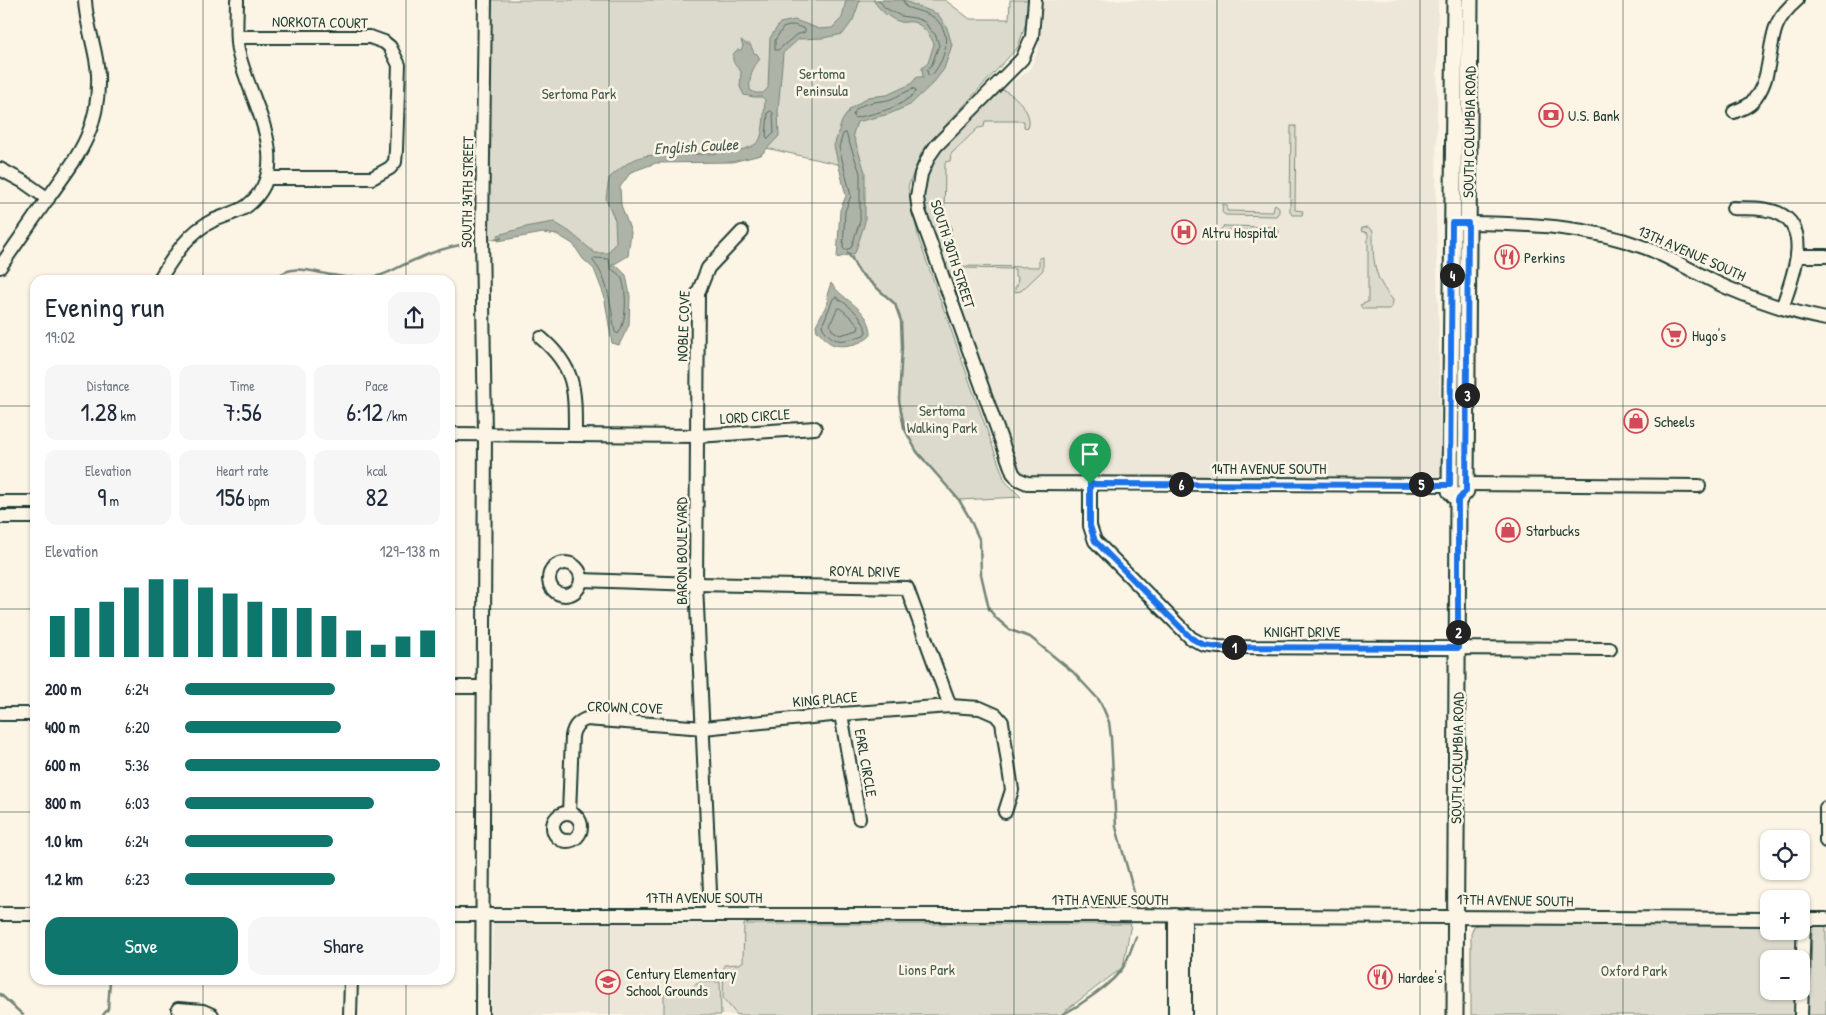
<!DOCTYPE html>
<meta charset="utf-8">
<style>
body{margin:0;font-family:"Patrick Hand",sans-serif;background:#f6f6f7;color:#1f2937;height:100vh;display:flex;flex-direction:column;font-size:19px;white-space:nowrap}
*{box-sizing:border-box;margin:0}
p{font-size:16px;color:#747a83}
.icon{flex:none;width:28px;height:28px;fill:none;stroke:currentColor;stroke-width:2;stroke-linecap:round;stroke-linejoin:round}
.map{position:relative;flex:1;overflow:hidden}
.side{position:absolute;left:30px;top:275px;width:425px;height:710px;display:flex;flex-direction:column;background:#fff;border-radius:15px;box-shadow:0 1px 4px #0004}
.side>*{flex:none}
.buttons{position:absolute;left:1760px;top:830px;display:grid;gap:10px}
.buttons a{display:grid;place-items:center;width:50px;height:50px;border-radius:10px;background:#fff;box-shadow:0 1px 4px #0004;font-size:25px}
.pin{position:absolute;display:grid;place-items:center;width:42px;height:42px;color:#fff;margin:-51px -21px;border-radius:50% 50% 50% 0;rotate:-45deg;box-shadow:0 0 5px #0007}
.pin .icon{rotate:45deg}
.km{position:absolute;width:25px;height:25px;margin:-12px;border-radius:50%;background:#222;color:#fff;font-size:14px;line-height:25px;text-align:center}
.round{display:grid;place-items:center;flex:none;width:52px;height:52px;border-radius:15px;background:#f6f6f7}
.headline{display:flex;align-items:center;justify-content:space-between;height:85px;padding:0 15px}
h1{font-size:28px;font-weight:600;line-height:38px}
.figures{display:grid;grid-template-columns:repeat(3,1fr);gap:8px;height:85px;padding:5px 15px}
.figures div{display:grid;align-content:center;border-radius:12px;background:#f6f6f7;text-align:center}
.figures b{font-size:25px;font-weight:600}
.figures small{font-size:14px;font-weight:400}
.figures p{font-size:14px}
.chart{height:140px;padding:10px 15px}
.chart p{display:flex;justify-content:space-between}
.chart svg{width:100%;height:90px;margin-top:5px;stroke:#0f766e;stroke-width:6}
.cta{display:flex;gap:10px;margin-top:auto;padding:10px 15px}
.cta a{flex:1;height:58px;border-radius:15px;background:#0f766e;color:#fff;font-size:20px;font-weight:600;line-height:58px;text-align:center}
.cta a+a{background:#f6f6f7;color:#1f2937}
ul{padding:0 15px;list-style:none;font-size:16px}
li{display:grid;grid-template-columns:80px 60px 1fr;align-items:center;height:38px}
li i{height:12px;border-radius:6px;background:#0f766e}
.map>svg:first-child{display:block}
.built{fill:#ece7d8}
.green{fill:#dcdacc;stroke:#7e8c80}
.water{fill:#aeb3a7;stroke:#758479}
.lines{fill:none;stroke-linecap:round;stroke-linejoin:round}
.shore{stroke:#586c62;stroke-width:1}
.stream{stroke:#758479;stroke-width:2.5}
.minor-casing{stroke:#1f3d34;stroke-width:16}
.major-casing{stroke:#1f3d34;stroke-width:19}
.minor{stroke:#fcf5e5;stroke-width:12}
.major{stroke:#fcf5e5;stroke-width:15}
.route-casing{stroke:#fff;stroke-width:10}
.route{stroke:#1a73e8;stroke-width:6}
.grid{fill:none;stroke:#1f3d34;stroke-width:1;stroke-opacity:0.55}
.labels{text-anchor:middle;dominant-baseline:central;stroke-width:5;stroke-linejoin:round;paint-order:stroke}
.street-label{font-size:15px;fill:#1f3d34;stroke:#fcf5e5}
.park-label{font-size:15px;fill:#455c52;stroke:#fcf5e5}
.poi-label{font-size:15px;fill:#1f3d34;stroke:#fcf5e5;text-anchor:start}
.water-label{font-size:16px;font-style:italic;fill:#435a51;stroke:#fcf5e5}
</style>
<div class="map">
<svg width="1826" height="1015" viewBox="0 0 1826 1015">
<rect width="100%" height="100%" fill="#fcf5e5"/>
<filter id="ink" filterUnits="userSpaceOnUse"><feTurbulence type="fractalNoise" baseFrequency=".02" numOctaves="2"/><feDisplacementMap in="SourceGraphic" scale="10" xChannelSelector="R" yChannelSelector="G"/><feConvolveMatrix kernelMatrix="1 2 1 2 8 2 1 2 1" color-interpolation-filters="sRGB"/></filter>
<g filter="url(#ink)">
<g class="built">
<path d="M1041 0H1438L1436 208 1441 464V473L1438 476H1030L1023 474 1019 470 939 252 934 156 1001 89 1029 71 1037 53 1042 28Z"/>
<path d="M493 922 744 924 743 962 739 964 724 965 723 998 737 1015H491Z"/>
</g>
<g class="green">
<path d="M486 0H945L970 19H1009L1010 0H1031V20H1027L1018 47 922 151 908 187 919 240 1005 481 1021 497 959 500 915 448 906 431 899 400 902 347 901 321 895 304 855 267 845 223 855 168 766 148 654 157 616 180 624 251 603 264 570 237 547 230 486 240Z"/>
<path d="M1003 90C1016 95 1034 114 1028 128L1024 127V121H985L984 127 978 128 951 154 950 161 945 162 944 224 951 225 952 245 948 251 939 252 929 225 922 201 923 186 934 156 998 92Z"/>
<path d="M1291 126H1296L1295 210 1303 211 1302 215H1292L1290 211Z"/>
<path d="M1223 204 1227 205V211L1273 212 1274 206 1275 204 1279 207V212L1276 216 1225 215 1222 212Z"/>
<path d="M1224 226 1275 227 1279 230 1278 238H1274L1273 231 1227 230V236L1223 238 1220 236 1221 229Z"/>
<path d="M1368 227 1373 231C1373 261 1373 277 1393 300L1392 307 1389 309H1363L1360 305 1368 302V233L1361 231 1362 228Z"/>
<path d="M1043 257V270L1021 291 1015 292V287L1017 286 1018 277 1015 276V269L962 268 961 276 951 279 948 278 945 266 949 262 957 266 1039 267V258Z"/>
<path d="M744 924H1131L1123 967 1060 1015H737L723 998 724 965 739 964 743 962Z"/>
<path d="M1769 924V931H1797V959H1769V991H1796V1015H1471V934L1474 926 1478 925Z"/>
<path d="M1817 924H1826V1015H1807L1811 974 1812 929Z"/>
<path d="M700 982H720L721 1015H664V994H692V987Z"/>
</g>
<g class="water">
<path d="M846 0H860L853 20 843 34 823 38 799 39 783 53 778 111 779 136 761 155 732 162 656 163 631 172 620 187 621 205 631 232 628 256 611 266H617L626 275 630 296 629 325 619 345 612 343 604 295 594 269 583 259 573 244 558 235 543 233 498 241V235L530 226 554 222 570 232 595 253H608L616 242 615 220 606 199 609 178C620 169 630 159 645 156 668 152 750 160 760 139 764 130 764 110 765 100L762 97H754L744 95 740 87 741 71C735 66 732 62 733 54L737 50H741L743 47 741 40 746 44H750L754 53 757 54 760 59C752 68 749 78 750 90L755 93H763L768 88 770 38 780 23 795 20 819 29 832 28 842 18Z"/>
<path d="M873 0H902L938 14 947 28 952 45 944 69 934 82 910 105 889 114 857 122 853 134 865 172V222L855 253 837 258 840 210 846 196 834 146 842 121 850 109 868 97 887 95 911 84 917 77H923L922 68 928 63 934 44C931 36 922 24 913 22 909 21 905 23 901 22 889 19 880 10 873 0Z"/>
<path d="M831 283C844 302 871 309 871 335 865 343 842 349 832 344 825 341 823 334 817 331L816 325 828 302 827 295Z"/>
</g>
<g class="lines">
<g class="shore">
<path d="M879 0 885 8 901 16 915 18 925 22 930 30 935 34 939 45 932 64 927 70 928 75 931 76C945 61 953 35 936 19 929 13 914 10 906 7L903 0"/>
<path d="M794 25 805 29V32L796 35 778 50H775V40L783 28Z"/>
<path d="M913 89H915L916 92C899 109 877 113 855 118L853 116C857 100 880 103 891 99 898 96 905 92 913 89Z"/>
<path d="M771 111 773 113 774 133 768 139 766 136 768 113Z"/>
<path d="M846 133 860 173V221L851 248 845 250 843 248 845 211 851 196 839 147 843 134Z"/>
<path d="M595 258 609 259 610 268C614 271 620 274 622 279 627 292 627 323 618 334L615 332C611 309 609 279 593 261Z"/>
<path d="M836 297C849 306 864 316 866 332L864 335C845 341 833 346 822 326L833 299Z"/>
<path d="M840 308 854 320 859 326 858 330 840 335 832 330 830 325 837 309Z"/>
</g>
<g class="stream">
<path d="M495 239 501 238"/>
<path d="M848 253 860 273 895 304 901 321 902 347 899 400 904 428 917 452 959 500 969 517 980 541 981 574 989 609 996 618 1010 630 1030 637 1073 672 1099 700 1104 710 1109 722 1111 738 1116 827 1135 896"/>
<path d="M274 280C290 262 312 272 332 275 341 277 350 278 359 278 385 279 395 267 417 259 432 252 448 247 465 244"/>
<path d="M0 994 23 1015"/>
<path d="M103 1015 108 1009 110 980"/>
<path d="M1062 1015C1080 1005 1113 984 1124 966 1129 957 1132 946 1136 937"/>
</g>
<g class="minor-casing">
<g id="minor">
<path d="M1035 0 1032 37 1022 59 936 146 929 156 921 174 917 197 919 211 1013 473 1018 479 1027 483 1450 485"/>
<path d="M237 37H370L384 42 390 47 399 65 396 150 395 162 390 168 372 178H268"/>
<path d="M1734 112C1740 109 1747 107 1751 103 1772 82 1767 52 1776 27 1780 16 1789 7 1797 0"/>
<path d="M0 169 24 182 48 199"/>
<path d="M1733 208C1747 209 1765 207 1778 213 1814 229 1791 281 1782 308"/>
<path d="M1458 223C1524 224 1583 224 1646 248 1674 259 1700 276 1728 288 1759 301 1793 313 1826 319"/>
<path d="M1798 256H1826"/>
<path d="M0 267C16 244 32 221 48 198 78 156 100 130 98 75 97 50 86 26 85 0"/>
<path d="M159 280C173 258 187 233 212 221 223 216 237 213 247 206 298 166 247 97 238 50 235 34 237 16 237 0"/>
<path d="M541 338C576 368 575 390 575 434"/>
<path d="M450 434 698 436 815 428"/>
<path d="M1090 484V526L1095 541 1191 638 1204 645 1219 647 1610 649"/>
<path d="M1466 484 1699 486"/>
<path d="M0 502H35"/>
<path d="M0 517H35"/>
<circle cx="565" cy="579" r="16"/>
<path d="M581 580 696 584 907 588 950 706"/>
<path d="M450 687H484"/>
<path d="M0 714H35"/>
<path d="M841 714 859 818"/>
<path d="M1826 808V841"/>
<circle cx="567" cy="827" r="14"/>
<path d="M569 813 572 736C574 727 577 723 586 719L704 728 841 714 950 706 980 708 996 715 1002 722 1012 790 1005 812"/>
<path d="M711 913 696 584 698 293 708 268 742 232"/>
<path d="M0 914H35"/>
<path d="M450 915C890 915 1329 914 1769 919"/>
<path d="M1801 919H1826"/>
<path d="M178 1009 203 1011 212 1015"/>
<path d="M350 1015 351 980"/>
<path d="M482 1015 485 434 482 234 485 0"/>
<path d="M1175 1015V915"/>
<path d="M1185 1015V915"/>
<path d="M1801 1015 1804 919"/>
</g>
</g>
<g class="major-casing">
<g id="major">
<path d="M1458 500 1466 491V484L1470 0"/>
<path d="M1455 1015 1458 500 1450 491V485L1455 0"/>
</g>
</g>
<use href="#minor" class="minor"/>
<use href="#major" class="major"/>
</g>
</g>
<g class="lines" filter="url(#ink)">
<g class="route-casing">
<path id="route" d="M1452 223H1468L1466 491 1458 500V648L1219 647 1204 645 1191 638 1095 541 1090 526V484L1450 485Z"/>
</g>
<use href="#route" class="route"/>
</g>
<path class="grid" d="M203 0V280M406 0V280M609 0V1015M812 0V1015M1014 0V1015M1217 0V1015M1420 0V1015M1623 0V1015M0 203H1826M0 406H35M450 406H1826M0 609H35M450 609H1826M0 812H35M450 812H1826M203 980V1015M406 980V1015"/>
<defs>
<g id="bank-ring" transform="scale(1.25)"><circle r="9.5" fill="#fcf5e5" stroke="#d1495b" stroke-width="1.5"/><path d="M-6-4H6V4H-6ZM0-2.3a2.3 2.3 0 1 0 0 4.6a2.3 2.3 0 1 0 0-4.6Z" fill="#d1495b"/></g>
<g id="hospital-ring" transform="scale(1.25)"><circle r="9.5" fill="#fcf5e5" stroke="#d1495b" stroke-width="1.5"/><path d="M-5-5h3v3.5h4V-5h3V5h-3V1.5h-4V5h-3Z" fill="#d1495b"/></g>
<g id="restaurant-ring" transform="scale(1.25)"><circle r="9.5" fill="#fcf5e5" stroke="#d1495b" stroke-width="1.5"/><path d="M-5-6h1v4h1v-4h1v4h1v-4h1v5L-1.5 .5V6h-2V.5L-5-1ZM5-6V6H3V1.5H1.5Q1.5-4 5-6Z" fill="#d1495b"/></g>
<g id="supermarket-ring" transform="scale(1.25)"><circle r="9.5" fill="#fcf5e5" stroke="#d1495b" stroke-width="1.5"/><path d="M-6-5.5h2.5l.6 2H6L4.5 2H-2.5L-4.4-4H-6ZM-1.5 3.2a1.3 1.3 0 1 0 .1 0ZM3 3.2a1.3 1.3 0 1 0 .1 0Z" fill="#d1495b"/></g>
<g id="shop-ring" transform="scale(1.25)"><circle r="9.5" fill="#fcf5e5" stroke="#d1495b" stroke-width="1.5"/><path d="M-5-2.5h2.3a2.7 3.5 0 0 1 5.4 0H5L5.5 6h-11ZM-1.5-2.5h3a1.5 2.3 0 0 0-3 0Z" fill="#d1495b"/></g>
<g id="school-ring" transform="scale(1.25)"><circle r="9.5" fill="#fcf5e5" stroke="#d1495b" stroke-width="1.5"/><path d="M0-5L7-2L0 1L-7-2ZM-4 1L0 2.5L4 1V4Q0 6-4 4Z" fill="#d1495b"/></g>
</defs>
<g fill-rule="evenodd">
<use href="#bank-ring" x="1551" y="115"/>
<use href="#hospital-ring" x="1184" y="232"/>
<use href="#restaurant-ring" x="1507" y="257"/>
<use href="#supermarket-ring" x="1674" y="335"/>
<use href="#shop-ring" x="1636" y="421"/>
<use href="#shop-ring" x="1508" y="530"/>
<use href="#restaurant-ring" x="1380" y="977"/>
<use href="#school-ring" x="608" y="982"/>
</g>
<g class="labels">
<g class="street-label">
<text transform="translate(320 22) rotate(1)">NORKOTA COURT</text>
<text transform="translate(1469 132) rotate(-89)">SOUTH COLUMBIA ROAD</text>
<text transform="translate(467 192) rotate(-89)">SOUTH 34TH STREET</text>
<text transform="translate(1692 253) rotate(24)">13TH AVENUE SOUTH</text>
<text transform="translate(953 254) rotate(72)">SOUTH 30TH STREET</text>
<text transform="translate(683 326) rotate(-88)">NOBLE COVE</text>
<text transform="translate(755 416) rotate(-4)">LORD CIRCLE</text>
<text x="1269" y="468">14TH AVENUE SOUTH</text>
<text transform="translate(681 551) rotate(-90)">BARON BOULEVARD</text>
<text transform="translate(865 571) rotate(1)">ROYAL DRIVE</text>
<text x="1302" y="631">KNIGHT DRIVE</text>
<text transform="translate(825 699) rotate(-5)">KING PLACE</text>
<text transform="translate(625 707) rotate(2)">CROWN COVE</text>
<text transform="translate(1457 758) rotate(-89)">SOUTH COLUMBIA ROAD</text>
<text transform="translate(866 763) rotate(80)">EARL CIRCLE</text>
<text x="704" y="897">17TH AVENUE SOUTH</text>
<text x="1110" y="899">17TH AVENUE SOUTH</text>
<text transform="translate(1515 900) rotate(1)">17TH AVENUE SOUTH</text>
</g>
<g class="park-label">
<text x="822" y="73">Sertoma<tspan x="822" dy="17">Peninsula</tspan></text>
<text x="579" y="93">Sertoma Park</text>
<text x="942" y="410">Sertoma<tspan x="942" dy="17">Walking Park</tspan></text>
<text x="927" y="969">Lions Park</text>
<text x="1634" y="970">Oxford Park</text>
</g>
<g class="poi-label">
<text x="1568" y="115">U.S. Bank</text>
<text x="1202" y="232">Altru Hospital</text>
<text x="1524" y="257">Perkins</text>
<text x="1692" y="335">Hugo's</text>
<text x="1654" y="421">Scheels</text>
<text x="1526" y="530">Starbucks</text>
<text x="626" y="973">Century Elementary<tspan x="626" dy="17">School Grounds</tspan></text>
<text x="1398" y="977">Hardee's</text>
</g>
<g class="water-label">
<text transform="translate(696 146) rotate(-3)">English Coulee</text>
</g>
</g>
</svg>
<div class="buttons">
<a><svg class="icon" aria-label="locate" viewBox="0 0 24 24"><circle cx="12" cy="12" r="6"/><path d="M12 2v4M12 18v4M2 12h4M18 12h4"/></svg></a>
<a>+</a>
<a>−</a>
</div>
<div class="pin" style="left:1090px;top:484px;background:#1e9e55"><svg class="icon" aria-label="arrive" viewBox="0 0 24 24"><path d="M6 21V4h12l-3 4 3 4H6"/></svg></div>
<b class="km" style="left:1234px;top:647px">1</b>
<b class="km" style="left:1458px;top:632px">2</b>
<b class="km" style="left:1467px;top:395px">3</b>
<b class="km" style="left:1452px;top:275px">4</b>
<b class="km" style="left:1421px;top:484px">5</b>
<b class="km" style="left:1181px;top:484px">6</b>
<section class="side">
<div class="headline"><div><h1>Evening run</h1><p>19:02</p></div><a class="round"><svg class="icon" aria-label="share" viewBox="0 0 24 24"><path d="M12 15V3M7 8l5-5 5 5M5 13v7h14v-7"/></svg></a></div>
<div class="figures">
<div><p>Distance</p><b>1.28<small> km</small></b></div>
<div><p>Time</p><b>7:56</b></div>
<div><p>Pace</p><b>6:12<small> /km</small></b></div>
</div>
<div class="figures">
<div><p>Elevation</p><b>9<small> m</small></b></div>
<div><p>Heart rate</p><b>156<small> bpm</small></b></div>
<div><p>kcal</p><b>82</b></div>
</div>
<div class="chart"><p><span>Elevation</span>129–138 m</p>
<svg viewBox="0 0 160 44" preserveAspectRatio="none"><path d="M5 44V24M15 44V20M25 44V17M35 44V10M45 44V6M55 44V6M65 44V10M75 44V13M85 44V17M95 44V20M105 44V20M115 44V24M125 44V31M135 44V38M145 44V34M155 44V31"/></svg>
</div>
<ul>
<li><b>200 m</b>6:24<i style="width:59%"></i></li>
<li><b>400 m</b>6:20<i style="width:61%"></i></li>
<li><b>600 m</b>5:36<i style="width:100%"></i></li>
<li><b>800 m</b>6:03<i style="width:74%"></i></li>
<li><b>1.0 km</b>6:24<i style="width:58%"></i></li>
<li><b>1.2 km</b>6:23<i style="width:59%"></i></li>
</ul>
<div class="cta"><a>Save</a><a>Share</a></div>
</section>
</div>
